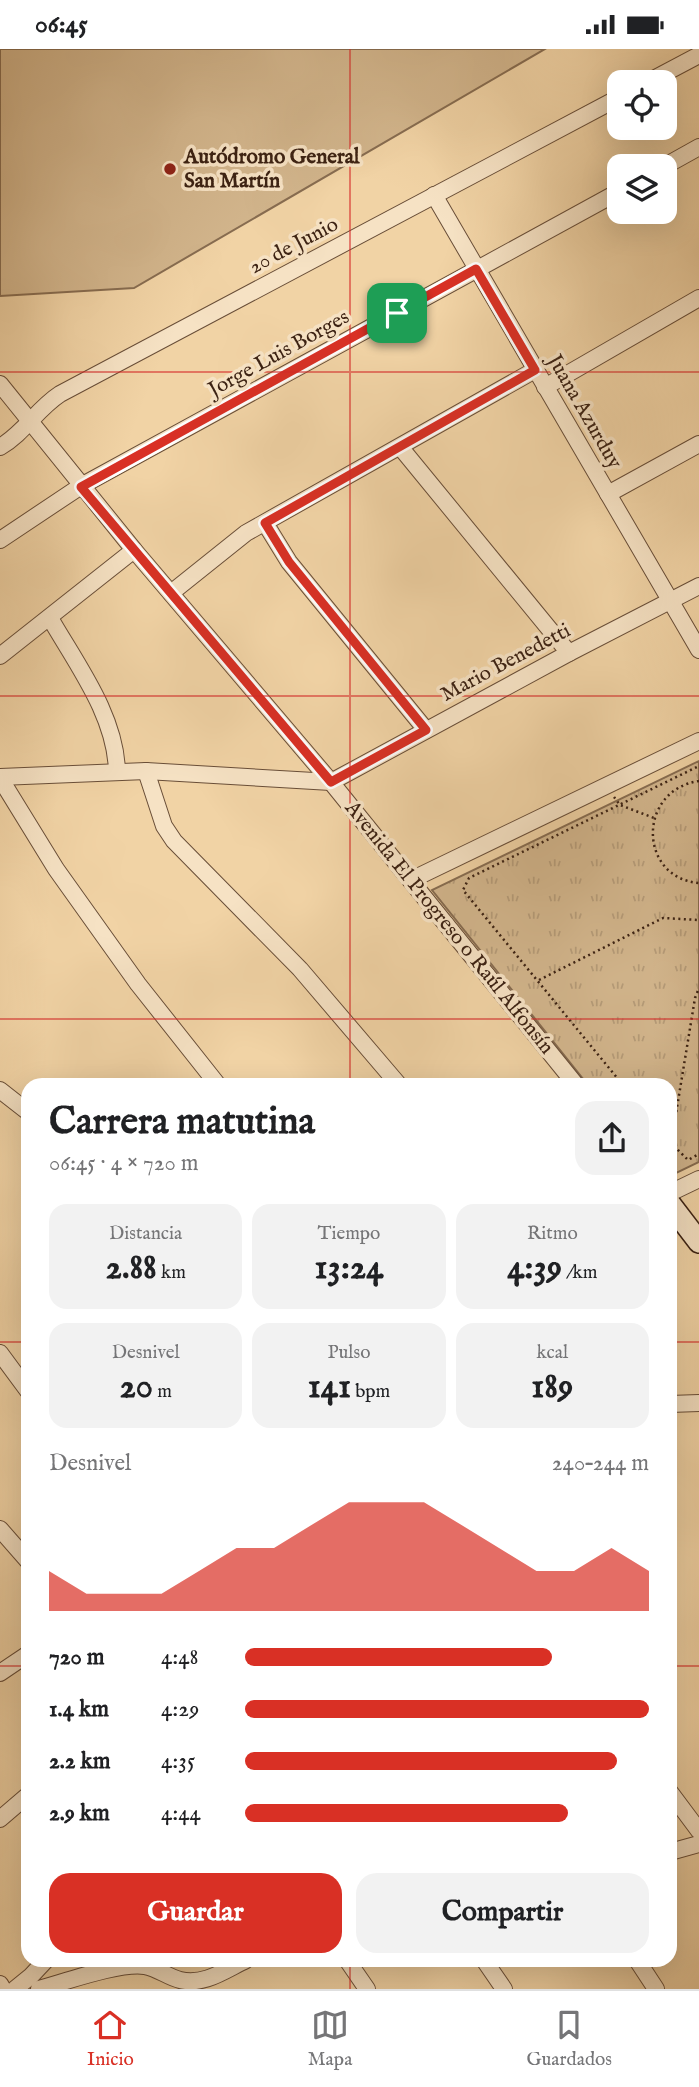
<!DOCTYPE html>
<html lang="es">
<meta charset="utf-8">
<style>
body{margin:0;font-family:"IM FELL English",serif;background:#f2f2f2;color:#202124;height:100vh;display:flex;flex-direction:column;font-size:26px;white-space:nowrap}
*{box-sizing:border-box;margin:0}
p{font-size:23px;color:#757577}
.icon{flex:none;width:38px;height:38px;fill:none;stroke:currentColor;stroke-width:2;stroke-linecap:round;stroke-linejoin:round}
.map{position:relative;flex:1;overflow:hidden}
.side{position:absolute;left:21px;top:1029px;width:656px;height:889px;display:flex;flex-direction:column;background:#fff;border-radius:21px;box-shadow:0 7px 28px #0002}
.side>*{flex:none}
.fabs{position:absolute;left:607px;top:21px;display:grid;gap:14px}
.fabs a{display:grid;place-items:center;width:70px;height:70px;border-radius:14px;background:#fff;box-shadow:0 7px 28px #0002;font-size:35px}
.pin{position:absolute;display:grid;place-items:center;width:60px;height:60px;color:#fff;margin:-30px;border-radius:14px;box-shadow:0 4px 10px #0006}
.round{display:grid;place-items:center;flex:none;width:74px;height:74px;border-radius:21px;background:#f2f2f2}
.summary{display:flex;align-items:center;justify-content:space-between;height:119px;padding:0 28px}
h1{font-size:38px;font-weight:700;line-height:52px}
.stats{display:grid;grid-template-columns:repeat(3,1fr);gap:10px;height:119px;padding:7px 28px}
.stats div{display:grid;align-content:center;border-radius:18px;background:#f2f2f2;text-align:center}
.stats b{font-size:35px;font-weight:700}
.stats small{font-size:19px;font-weight:400}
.stats p{font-size:19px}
.chart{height:196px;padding:14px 28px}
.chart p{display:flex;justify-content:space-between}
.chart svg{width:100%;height:126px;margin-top:7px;fill:#d93025;opacity:.7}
.button{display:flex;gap:14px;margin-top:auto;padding:14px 28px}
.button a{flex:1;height:80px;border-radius:21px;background:#d93025;color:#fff;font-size:28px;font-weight:700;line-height:80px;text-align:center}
.button a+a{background:#f2f2f2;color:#202124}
ul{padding:0 28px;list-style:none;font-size:23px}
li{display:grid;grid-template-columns:112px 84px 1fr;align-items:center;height:52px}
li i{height:18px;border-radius:9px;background:#d93025}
.status{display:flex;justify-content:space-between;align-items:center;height:49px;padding:0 35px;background:#fff;direction:ltr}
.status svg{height:19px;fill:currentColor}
.tab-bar{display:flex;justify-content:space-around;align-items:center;height:98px;border-top:2px solid #e0e0e0;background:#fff;font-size:19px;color:#757577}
.tab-bar a{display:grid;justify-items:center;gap:4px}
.tab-bar .on{color:#d93025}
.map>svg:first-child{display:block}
.grass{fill:url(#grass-tufts);stroke:#876c50;stroke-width:2}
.pitch{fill:#d2b58c;stroke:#876c50;stroke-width:2}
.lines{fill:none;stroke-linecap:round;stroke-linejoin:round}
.street-casing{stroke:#694e38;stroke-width:18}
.secondary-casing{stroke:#3c2213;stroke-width:24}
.path{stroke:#3c2213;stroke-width:2.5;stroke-dasharray:2 3.5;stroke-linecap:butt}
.street{stroke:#f6e2c4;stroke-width:16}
.secondary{stroke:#f6e2c4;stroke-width:21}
.route-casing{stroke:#fff;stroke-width:14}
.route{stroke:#d93025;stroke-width:9}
.grid{fill:none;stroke:#d62828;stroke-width:2;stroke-opacity:0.55}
.poi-dot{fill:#8f2418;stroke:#f6e2c4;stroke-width:2.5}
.labels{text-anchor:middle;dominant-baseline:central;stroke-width:7;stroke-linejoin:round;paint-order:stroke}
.poi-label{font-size:21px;font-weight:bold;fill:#3c2213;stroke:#f6e2c4;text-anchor:start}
.street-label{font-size:21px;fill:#3c2213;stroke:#f6e2c4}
</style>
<div class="status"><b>06:45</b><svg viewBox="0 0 49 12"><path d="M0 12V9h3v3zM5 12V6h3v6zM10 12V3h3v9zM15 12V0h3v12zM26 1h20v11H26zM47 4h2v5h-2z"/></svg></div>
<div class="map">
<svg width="699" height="1940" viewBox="0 0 699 1940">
<defs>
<pattern id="grass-tufts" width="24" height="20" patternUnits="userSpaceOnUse" patternTransform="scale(1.75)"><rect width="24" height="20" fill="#d2b58c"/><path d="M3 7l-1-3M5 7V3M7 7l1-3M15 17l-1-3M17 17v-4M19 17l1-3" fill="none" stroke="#b59b78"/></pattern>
</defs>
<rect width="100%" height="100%" fill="#f1d3a5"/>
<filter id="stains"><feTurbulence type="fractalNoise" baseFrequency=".00286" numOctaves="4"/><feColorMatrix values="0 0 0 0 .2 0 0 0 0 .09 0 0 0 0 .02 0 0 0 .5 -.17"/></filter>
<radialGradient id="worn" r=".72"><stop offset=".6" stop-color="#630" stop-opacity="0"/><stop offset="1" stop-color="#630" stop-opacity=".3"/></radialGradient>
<path class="grass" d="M699 712V1113L670 1127V1036H588L432 841Z"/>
<path class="pitch" d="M0 0H545L134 239 0 247Z"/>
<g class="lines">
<g class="street-casing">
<g id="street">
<path d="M648 33 699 6"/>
<path d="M665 117 699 98"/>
<path d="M434 146 699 601"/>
<path d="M0 335 134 501 331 733 576 1036"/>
<path d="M545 338 699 249"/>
<path d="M0 398C24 384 37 360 60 345L620 48"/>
<path d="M401 399 569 604"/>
<path d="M608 445 699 395"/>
<path d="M265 474 289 513 426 681"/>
<path d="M0 491 81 437 620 142"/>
<path d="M171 544 246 484 535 321"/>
<path d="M50 569C77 616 116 667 117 723"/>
<path d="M0 607 134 501"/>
<path d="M146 722 164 777 174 792 300 920 399 1036"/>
<path d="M0 728 146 722 331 733 569 604 699 537"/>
<path d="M0 729 56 820 138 935 218 1036"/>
<path d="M411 831 699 692"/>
<path d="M0 1041 28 1063"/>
<path d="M670 1144 699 1130"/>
<path d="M0 1304 28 1342"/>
<path d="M670 1355 699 1354"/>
<path d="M0 1480 28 1512"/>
<path d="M0 1624 28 1605"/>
<path d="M670 1743 699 1782"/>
<path d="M0 1770 28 1746"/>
<path d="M670 1803 699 1795"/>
<path d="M347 1911 367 1940"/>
<path d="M484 1911 504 1940"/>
<path d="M637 1911 656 1940"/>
<path d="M0 1935 3 1940"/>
<path d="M15 1940 31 1927 46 1911"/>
<path d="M39 1940C65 1933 120 1913 145 1917 157 1919 168 1928 180 1931 204 1937 225 1921 246 1911"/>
</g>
</g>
<g class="secondary-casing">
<path id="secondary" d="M670 1155 699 1193"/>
</g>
<g class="path">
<path d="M699 732C637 741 638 829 699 834"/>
<path d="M614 748 620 756 654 769"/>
<path d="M539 931 663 869 699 871"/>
<path d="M623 1036 463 841 469 829 699 717"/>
<path d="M670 1093 688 1111 699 1105"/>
<path d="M670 1101 695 949 699 939"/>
</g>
<use href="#street" class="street"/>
<use href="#secondary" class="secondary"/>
</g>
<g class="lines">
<g class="route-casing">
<path id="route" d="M476 220 535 321 265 474 289 513 426 681 331 733 81 438Z"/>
</g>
<use href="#route" class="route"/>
</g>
<path class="grid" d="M350 0V1036M0 323H699M0 647H699M0 970H699M0 1293H28M670 1293H699M0 1617H28M670 1617H699M350 1911V1940"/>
<circle class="poi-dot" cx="170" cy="120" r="7"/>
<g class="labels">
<g class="poi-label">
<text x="184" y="108">Autódromo General<tspan x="184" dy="24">San Martín</tspan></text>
</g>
<g class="street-label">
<text transform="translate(294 197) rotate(-28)">20 de Junio</text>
<text transform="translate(279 305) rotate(-29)">Jorge Luis Borges</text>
<text transform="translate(584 363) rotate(60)">Juana Azurduy</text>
<text transform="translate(506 614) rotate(-28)">Mario Benedetti</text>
<text transform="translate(449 879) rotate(51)">Avenida El Progreso o Raúl Alfonsín</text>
</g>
</g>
<rect width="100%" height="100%" filter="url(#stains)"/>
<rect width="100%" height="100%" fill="url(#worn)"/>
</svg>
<div class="fabs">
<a><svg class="icon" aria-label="locate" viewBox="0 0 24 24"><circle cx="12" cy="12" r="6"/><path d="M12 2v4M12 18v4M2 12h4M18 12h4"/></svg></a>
<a><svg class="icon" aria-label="layers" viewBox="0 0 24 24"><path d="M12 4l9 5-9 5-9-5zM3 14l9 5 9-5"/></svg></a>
</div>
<div class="pin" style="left:397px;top:264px;background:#1e9e55"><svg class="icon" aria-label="arrive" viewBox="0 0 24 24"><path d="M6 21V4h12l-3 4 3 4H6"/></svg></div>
<section class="side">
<div class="summary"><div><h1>Carrera matutina</h1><p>06:45 · 4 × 720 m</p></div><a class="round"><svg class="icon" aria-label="share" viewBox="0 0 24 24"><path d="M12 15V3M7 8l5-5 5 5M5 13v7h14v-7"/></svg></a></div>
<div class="stats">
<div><p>Distancia</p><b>2.88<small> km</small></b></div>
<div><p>Tiempo</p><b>13:24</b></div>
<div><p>Ritmo</p><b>4:39<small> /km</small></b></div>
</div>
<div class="stats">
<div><p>Desnivel</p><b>20<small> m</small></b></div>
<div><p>Pulso</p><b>141<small> bpm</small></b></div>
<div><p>kcal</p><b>189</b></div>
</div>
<div class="chart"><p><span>Desnivel</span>240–244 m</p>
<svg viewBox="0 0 160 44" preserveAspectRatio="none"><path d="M0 44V30L10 38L20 38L30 38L40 30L50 22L60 22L70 14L80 6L90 6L100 6L110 14L120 22L130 30L140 30L150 22L160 30V44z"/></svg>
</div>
<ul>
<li><b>720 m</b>4:48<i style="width:76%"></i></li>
<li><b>1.4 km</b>4:29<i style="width:100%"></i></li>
<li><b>2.2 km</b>4:35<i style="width:92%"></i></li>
<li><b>2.9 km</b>4:44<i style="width:80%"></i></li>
</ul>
<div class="button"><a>Guardar</a><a>Compartir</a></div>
</section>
</div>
<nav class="tab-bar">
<a class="on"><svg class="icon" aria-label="home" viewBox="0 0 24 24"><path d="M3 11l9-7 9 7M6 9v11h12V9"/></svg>Inicio</a>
<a><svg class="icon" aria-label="map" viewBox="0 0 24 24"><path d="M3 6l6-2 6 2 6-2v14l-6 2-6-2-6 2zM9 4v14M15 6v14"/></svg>Mapa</a>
<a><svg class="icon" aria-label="saved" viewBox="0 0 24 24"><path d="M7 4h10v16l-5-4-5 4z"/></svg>Guardados</a>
</nav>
